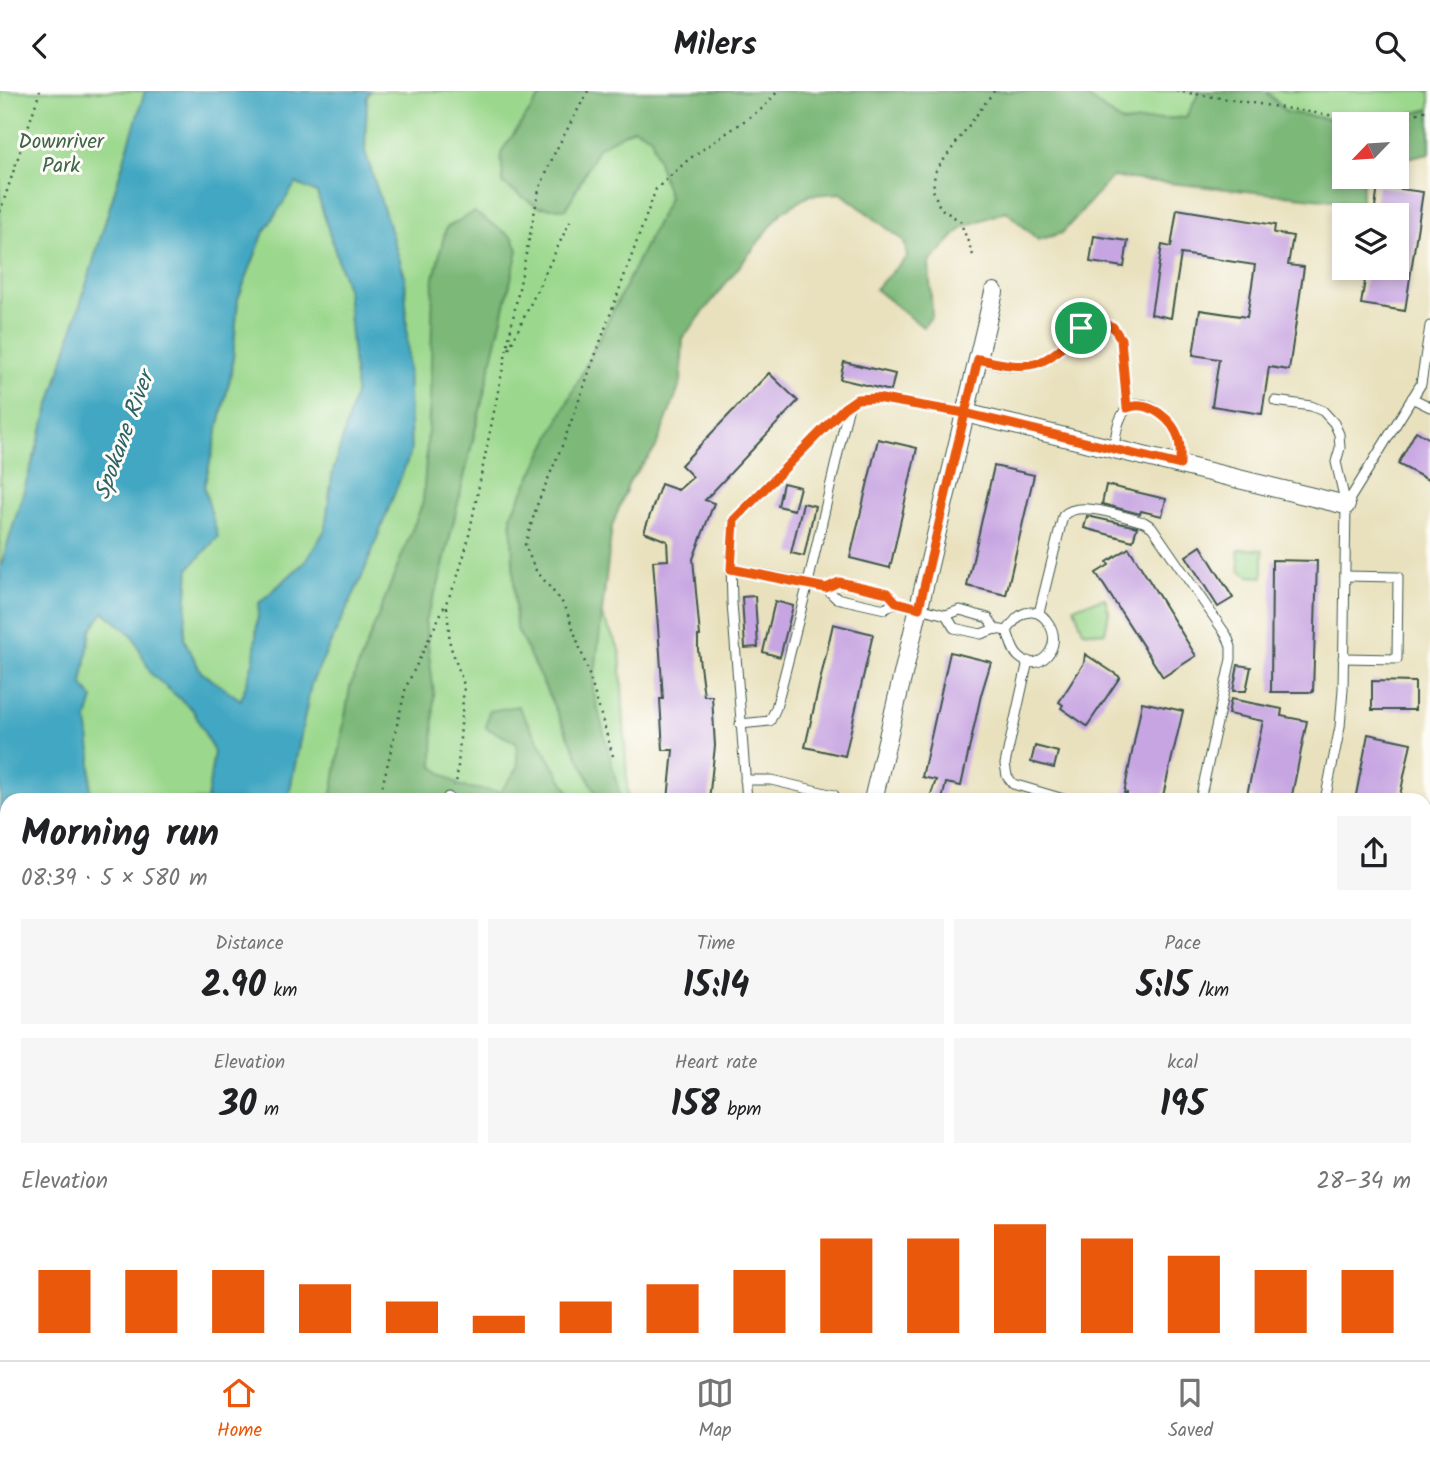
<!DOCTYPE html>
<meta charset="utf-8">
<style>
body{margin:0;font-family:Kalam,sans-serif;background:#f6f6f6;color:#202124;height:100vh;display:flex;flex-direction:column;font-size:26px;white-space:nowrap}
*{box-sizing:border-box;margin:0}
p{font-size:23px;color:#757577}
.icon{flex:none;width:38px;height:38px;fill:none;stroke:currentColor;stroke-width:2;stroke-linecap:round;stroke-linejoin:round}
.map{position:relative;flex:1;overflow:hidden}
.side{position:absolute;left:0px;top:702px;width:1432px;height:569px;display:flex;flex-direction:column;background:#fff;border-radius:21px 21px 0 0;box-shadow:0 4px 10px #0003}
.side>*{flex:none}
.needle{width:46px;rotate:245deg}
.tools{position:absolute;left:1332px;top:21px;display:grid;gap:14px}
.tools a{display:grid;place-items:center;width:77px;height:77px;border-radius:0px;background:#fff;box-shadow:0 4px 10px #0003;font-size:35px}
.pin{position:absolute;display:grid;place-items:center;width:60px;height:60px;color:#fff;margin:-30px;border:4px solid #fff;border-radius:50%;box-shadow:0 2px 7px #0007}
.round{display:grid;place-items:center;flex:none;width:74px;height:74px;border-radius:0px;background:#f6f6f6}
.summary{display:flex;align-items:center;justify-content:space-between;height:119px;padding:0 21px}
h1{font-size:38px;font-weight:800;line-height:52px}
.stats{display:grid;grid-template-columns:repeat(3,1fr);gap:10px;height:119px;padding:7px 21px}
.stats div{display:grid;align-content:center;border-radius:0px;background:#f6f6f6;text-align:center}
.stats b{font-size:35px;font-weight:800}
.stats small{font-size:19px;font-weight:400}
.stats p{font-size:19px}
.chart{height:196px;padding:14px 21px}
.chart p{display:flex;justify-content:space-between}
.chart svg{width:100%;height:126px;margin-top:7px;stroke:#ea580c;stroke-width:6}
header{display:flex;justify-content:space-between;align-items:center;height:91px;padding:0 21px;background:#fff;font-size:32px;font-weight:800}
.tab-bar{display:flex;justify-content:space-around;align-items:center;height:98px;border-top:2px solid #e0e0e0;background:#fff;font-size:19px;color:#757577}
.tab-bar a{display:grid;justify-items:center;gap:4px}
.tab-bar .selected{color:#ea580c}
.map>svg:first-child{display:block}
.built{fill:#e9d2ed}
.green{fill:#9bd88d;stroke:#5d8a60;stroke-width:2}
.forest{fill:#7cb878;stroke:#4e7a56;stroke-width:2}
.water{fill:#42a7c2;stroke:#30727b;stroke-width:2;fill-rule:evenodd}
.building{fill:#c7a5e2}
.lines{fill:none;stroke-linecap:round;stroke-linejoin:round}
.lane-casing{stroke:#3d5649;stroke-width:11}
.street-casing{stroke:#3d5649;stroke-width:20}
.primary-casing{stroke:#3d5649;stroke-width:29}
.path{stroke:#3d5649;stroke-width:2.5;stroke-dasharray:2 5;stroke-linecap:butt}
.lane{stroke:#fff;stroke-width:9}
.street{stroke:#fff;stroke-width:18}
.primary{stroke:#fff;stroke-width:26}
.route-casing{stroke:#fff;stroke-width:14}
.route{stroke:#ea580c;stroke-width:9}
.labels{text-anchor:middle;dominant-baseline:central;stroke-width:6;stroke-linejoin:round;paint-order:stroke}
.park-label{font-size:21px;fill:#3e644a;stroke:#fdfcf7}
.water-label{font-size:23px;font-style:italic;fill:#2b6266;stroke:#fdfcf7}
</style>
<header><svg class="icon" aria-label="back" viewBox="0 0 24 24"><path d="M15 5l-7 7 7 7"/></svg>Milers<svg class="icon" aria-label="search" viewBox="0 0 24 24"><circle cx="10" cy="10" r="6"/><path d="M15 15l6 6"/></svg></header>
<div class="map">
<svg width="1430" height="1269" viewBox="0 0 1430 1269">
<rect width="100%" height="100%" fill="#fdfcf7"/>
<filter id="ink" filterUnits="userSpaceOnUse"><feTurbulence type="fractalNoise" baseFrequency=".0143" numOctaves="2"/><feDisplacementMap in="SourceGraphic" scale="14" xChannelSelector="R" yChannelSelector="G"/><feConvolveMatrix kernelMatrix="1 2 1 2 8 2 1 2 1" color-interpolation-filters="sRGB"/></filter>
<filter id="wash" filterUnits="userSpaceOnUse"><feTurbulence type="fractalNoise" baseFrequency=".00686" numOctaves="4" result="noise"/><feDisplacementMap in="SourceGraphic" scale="28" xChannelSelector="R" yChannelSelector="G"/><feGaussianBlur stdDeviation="1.57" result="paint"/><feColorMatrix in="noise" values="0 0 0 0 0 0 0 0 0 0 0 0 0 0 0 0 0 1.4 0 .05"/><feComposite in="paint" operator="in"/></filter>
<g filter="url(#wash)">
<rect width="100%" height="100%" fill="#e9e1be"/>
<path class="built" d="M909 1264H1421L1430 1269H911Z"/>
<g class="green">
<path d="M0 0H145L0 478Z"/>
<path d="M370 0H817L560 445 620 559 628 709H288L311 593 361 488 411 360 405 186 365 60 367 5Z"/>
<path d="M918 0H1218L1197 6 1186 26 1123 32Z"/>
<path d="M1266 0H1430V18L1372 33H1359L1286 21Z"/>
<path d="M295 92 317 102 347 198 356 300 332 385 325 439 306 470 259 512 254 568 241 610 201 581 184 548 189 477 217 446 204 396 232 279 238 208 264 141Z"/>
<path d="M1241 458 1263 459V486L1249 485 1240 479 1238 460Z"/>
<path d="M1105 507 1109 521 1105 542 1083 540 1074 516Z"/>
<path d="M104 521 133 545 152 583 193 619 214 661 207 709H90L91 661 86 628 93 608 82 593 91 539Z"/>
<path d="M0 1032 7 1057V1264H87L88 1269H0Z"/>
</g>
<g class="forest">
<path d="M544 0H1079L1123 32 1186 26 1200 0H1266L1286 21 1359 33H1344V86H1364L1361 112 1112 86 1062 142 1038 149 1006 120 963 136 929 172 932 225 923 236 875 198 907 166 904 150 841 102 810 104 782 121 683 247 681 291 655 358 630 389 612 435 593 599 621 709H599L516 536 511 425 669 107 651 46 634 37 598 57 566 118 538 116 503 93 501 61Z"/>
<path d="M1430 18V62L1397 69 1396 33H1372Z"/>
<path d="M474 121 513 147 518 159 440 488 425 530 434 603 433 676 462 696 500 701 518 677 516 651 486 637 489 620 518 615 574 709H331L350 596 423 411 430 310 433 191 446 137Z"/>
<path d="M1430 706V827L1425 829 1424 725Z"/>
<path d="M273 1264H704L706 1269H273Z"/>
<path d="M727 1264H909L911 1269H727Z"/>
</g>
<path class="water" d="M145 0H370L367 5 365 60 405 186 411 360 361 488 311 593 288 709H207L214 661 193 619 151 583 133 545 104 521 91 539 82 593 93 608 87 628 91 661 90 709H7V1057L0 1032V478ZM296 92 317 102 347 198 356 300 332 385 325 439 306 470 259 512 254 568 241 609 201 581 184 548 189 477 218 446 204 396 232 279 238 208 264 141Z"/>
<g id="blocks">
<g class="building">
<path d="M1378 95 1423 101 1405 220 1361 213 1367 177H1396V124H1374Z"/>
<path d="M1177 118 1275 134 1274 142 1293 145 1288 174 1304 176 1289 279 1269 276 1262 323 1212 315 1219 268 1193 264 1200 219 1247 226 1255 174 1181 163 1171 227 1151 223 1162 154 1171 156Z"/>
<path d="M1094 145 1128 150 1124 176 1090 171Z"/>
<path d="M844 271 895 283 891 300 840 288Z"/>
<path d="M769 282 798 310 705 409 714 412 693 468 700 545H698V559L704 605H712L714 638 715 655 709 709H668L673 659H663L660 608H663L660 562 653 470 668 469 667 450 644 441 661 393 678 399 693 386 681 374Z"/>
<path d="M1416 340 1430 348V390L1398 373Z"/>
<path d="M878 348 917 357 890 477 850 467Z"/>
<path d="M994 375 1034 384 1006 504 967 495Z"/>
<path d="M783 392 800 396 794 419 778 415Z"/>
<path d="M1106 394 1166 408 1162 425 1141 420 1140 423 1102 413Z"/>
<path d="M803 412 815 415 804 465 791 462Z"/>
<path d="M1087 425 1137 436 1133 450 1084 437Z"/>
<path d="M1201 455 1233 507 1218 516 1186 465Z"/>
<path d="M1129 457 1196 565 1163 586 1096 482 1109 474 1107 471Z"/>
<path d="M1272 469 1317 470 1313 601H1271Z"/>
<path d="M755 505 758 556 745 557 742 506Z"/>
<path d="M775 510 793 515 780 566 763 561Z"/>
<path d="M833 533 873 543 845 665 805 656Z"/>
<path d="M950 561 991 571 981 604 961 695 946 692 942 709H929L936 689 922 686Z"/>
<path d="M1085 563 1120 586 1087 635 1061 617 1063 614 1059 611 1084 572Z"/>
<path d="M1238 574 1251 576 1246 600H1233Z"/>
<path d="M1372 590 1415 591V619H1372Z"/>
<path d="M1231 608 1282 618 1281 625 1307 630 1291 709H1253L1254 705 1247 704 1263 630 1228 623Z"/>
<path d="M1142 611 1183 620 1162 709H1126L1127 702H1124Z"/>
<path d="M1368 643 1411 652 1399 709H1355Z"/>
<path d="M1035 655 1058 661 1054 677 1031 671Z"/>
</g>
</g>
</g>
<g filter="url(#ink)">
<use href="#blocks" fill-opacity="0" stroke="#3d5649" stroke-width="2"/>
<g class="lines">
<g class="lane-casing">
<g id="lane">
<path d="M978 269C1013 276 1033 283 1062 257 1077 244 1079 238 1098 230L1113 236 1121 248 1127 318"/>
<path d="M1412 307 1430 316"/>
<path d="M1275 310 1311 315 1323 320 1334 332 1339 343 1340 357 1336 371 1346 414 1343 598 1340 636 1325 709"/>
<path d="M849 314 808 492 826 497 836 507 885 518 896 511"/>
<path d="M1114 357C1116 344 1117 326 1128 317 1146 303 1173 331 1178 346 1181 354 1180 365 1180 374"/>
<path d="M1346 414 1421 293 1430 235"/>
<path d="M731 478 808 492 776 617 770 630 740 633"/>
<path d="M826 497 839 491 888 502 896 511 946 524 960 519 988 527 995 538 981 543 954 537 946 524"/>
<path d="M1039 522 1063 425C1078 408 1123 426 1144 431L1152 436 1227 545 1231 556V568L1200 709"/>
<path d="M995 538 1007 540C1010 548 1012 560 1019 566 1038 584 1064 556 1049 533 1046 528 1043 524 1037 522 1022 517 1014 530 1007 540"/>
<path d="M1343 567 1397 568 1398 486 1345 485"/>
<path d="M1028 570 1005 673 1007 685 1013 693 1067 709"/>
<path d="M745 689H771L834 704"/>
<path d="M447 709 448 706"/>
<path d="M747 709 732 512 731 472 734 429 844 317 857 308 876 307 965 322"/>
</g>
</g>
<g class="street-casing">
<g id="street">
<path d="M965 322 1346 414"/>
<path d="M873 709 994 201"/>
<path d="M923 1264 924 1269"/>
</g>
</g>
<g class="primary-casing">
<g id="primary">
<path d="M0 825 7 824"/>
<path d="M1421 1264 1430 1268"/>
</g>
</g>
<g class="path">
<path d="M1176 0 1386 33 1430 18"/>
<path d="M0 121 40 0"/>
<path d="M973 164 960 130 940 117 933 99 935 81 994 0"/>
<path d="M509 258 572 126"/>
<path d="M447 516 450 554 464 594 457 688 454 695"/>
<path d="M613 665 588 580 565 515 535 478 525 454 537 414 564 350 656 98 689 68 763 17 778 0"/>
<path d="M379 709 406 596 456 491 467 454 539 99 555 61 588 0"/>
<path d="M1424 922 1427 945"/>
<path d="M1430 929 1428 952 1430 978"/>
<path d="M1424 1151 1430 1160"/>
<path d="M0 1192 7 1230"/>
<path d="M15 1264 17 1269"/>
<path d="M357 1264 360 1269"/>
<path d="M573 1269V1264"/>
</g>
<use href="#lane" class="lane"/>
<use href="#street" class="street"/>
<use href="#primary" class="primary"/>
</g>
</g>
<g class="lines" filter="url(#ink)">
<g class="route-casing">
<path id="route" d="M1081 237C1042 279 1033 280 978 268L965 322 876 307 857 308 844 317 734 429 731 478 826 497 839 491 888 502 896 511 919 517 965 322 1180 374C1180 366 1181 358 1179 350 1175 329 1148 308 1127 317L1121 248 1113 236 1098 230 1081 237"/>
</g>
<use href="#route" class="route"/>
</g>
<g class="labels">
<g class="park-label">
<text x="61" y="51">Downriver<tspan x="61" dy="24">Park</tspan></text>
</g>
<g class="water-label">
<text transform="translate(125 345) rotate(-70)">Spokane River</text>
</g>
</g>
</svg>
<div class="tools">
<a><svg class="needle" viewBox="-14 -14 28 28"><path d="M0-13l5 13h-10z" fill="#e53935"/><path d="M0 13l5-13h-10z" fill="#757577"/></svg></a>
<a><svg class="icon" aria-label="layers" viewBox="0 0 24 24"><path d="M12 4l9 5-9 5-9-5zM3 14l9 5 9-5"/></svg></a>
</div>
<div class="pin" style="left:1081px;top:237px;background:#1e9e55"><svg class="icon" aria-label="arrive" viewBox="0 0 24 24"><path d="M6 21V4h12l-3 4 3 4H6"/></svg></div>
<section class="side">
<div class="summary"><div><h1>Morning run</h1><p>08:39 · 5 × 580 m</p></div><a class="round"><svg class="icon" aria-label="share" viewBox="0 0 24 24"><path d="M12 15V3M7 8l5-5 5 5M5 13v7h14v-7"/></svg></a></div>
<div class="stats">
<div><p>Distance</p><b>2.90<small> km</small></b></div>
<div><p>Time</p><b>15:14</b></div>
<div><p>Pace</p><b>5:15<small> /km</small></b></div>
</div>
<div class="stats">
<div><p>Elevation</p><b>30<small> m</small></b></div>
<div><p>Heart rate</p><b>158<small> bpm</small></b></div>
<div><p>kcal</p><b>195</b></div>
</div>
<div class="chart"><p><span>Elevation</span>28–34 m</p>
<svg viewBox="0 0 160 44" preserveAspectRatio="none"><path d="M5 44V22M15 44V22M25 44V22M35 44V27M45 44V33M55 44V38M65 44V33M75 44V27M85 44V22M95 44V11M105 44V11M115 44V6M125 44V11M135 44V17M145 44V22M155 44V22"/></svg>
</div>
</section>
</div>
<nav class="tab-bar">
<a class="selected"><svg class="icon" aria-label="home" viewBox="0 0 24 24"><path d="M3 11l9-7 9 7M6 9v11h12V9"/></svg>Home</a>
<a><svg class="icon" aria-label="map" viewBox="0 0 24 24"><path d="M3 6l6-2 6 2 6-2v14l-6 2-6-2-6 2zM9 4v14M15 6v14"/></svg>Map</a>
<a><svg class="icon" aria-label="saved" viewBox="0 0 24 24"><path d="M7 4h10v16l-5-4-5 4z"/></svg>Saved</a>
</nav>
